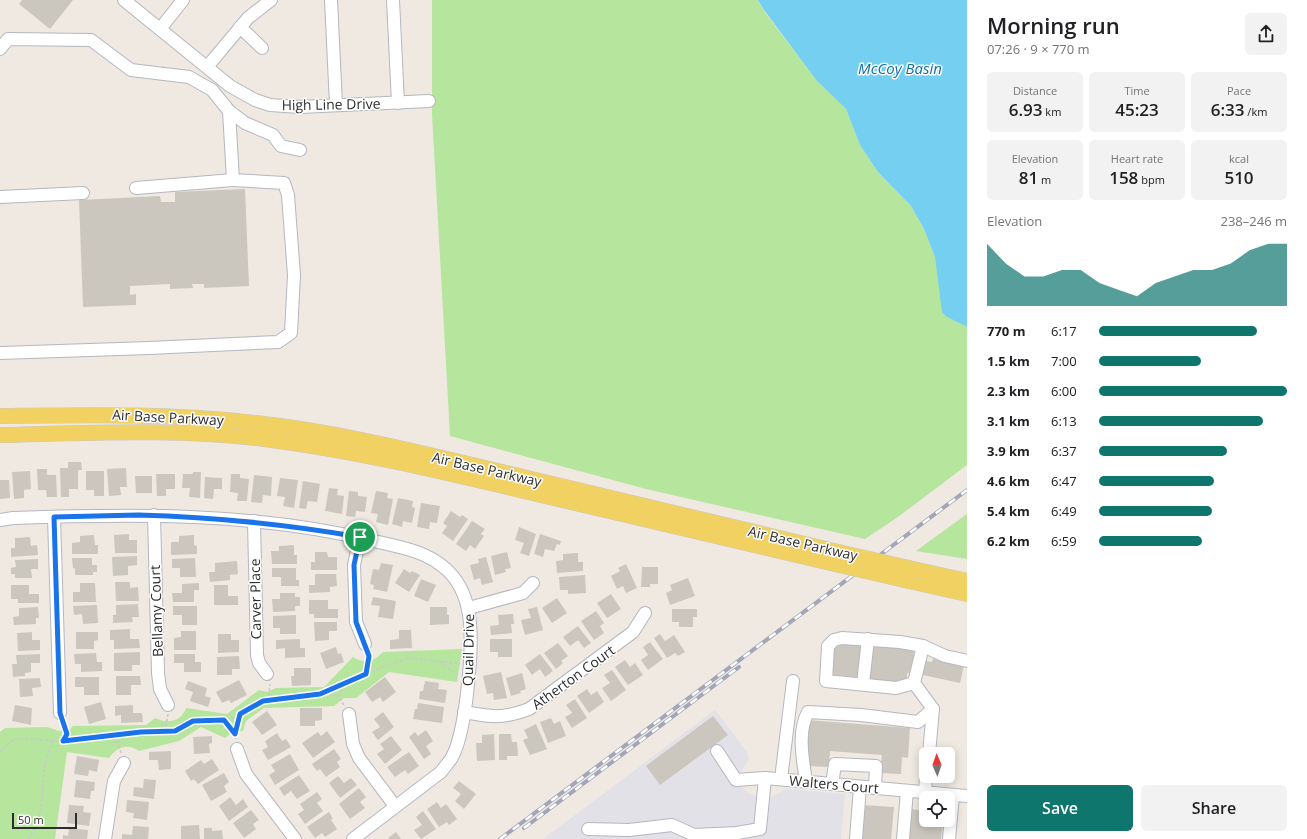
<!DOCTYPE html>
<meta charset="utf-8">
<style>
body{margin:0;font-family:"Open Sans",sans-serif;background:#f2f2f2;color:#202124;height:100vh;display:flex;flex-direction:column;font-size:15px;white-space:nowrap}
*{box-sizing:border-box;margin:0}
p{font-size:13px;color:#757577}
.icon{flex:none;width:22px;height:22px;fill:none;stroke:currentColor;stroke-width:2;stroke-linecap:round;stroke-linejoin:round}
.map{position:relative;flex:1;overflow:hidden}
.details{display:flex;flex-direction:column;background:#fff;width:340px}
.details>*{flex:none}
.needle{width:26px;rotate:358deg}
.buttons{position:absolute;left:919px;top:747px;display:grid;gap:8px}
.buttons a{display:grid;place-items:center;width:36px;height:36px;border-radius:6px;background:#fff;box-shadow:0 2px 10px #0003;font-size:20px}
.scale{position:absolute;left:12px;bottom:10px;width:65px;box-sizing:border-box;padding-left:4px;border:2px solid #2e2e2e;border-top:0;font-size:11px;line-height:14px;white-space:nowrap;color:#2e2e2e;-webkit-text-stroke:3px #fff;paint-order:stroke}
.pin{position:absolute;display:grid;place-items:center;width:34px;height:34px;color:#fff;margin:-17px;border:2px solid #fff;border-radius:50%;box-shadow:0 1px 4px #0007}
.round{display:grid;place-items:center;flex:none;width:42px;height:42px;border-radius:6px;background:#f2f2f2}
.overview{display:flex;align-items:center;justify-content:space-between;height:68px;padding:0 20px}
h1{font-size:22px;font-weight:600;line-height:30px}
.figures{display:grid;grid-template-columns:repeat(3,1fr);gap:6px;height:68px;padding:4px 20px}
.figures div{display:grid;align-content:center;border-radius:6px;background:#f2f2f2;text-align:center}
.figures b{font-size:17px;font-weight:600}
.figures small{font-size:11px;font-weight:400}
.figures p{font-size:11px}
.chart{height:112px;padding:8px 20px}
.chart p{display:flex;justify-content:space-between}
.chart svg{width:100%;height:72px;margin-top:4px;fill:#0f766e;opacity:.7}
.primary-button{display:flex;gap:8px;margin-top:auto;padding:8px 20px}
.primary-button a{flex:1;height:46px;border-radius:6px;background:#0f766e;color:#fff;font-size:16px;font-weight:600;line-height:46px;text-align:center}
.primary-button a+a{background:#f2f2f2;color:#202124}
ul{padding:0 20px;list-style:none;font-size:13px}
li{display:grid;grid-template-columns:64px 48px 1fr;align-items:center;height:30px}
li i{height:10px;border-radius:5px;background:#0f766e}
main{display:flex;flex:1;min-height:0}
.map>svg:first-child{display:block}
.industrial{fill:#e3e1e8}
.green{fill:#b6e59e}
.water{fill:#75cff0}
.building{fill:#cbc7bf}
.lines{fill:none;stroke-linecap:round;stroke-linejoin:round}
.minor-casing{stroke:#b4b7c1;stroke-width:14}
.major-casing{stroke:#c9c9c9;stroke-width:16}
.path{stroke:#c9c9c9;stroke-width:1.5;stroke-dasharray:3 2;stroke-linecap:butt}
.minor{stroke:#fff;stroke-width:12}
.major{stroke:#f2d163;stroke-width:15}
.rail-casing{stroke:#a3a6b8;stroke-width:4}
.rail{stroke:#fff;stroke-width:2.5;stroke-dasharray:8;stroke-linecap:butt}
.major-bridge-casing{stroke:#c9c9c9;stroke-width:16;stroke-linecap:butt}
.major-bridge{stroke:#f2d163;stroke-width:15}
.route-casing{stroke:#fff;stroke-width:8}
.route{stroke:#1a73e8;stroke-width:5}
.labels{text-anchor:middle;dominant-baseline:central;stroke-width:3;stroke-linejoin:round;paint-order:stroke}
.street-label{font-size:14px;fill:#2e2e2e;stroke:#fff}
.water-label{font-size:15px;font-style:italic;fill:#0d6fa3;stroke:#fff}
</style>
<main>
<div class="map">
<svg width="967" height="839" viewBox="0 0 967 839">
<rect width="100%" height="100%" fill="#efe9e1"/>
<path class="industrial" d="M715 710 747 752 749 758 740 774 743 788 749 793 757 797H771L786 789 845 794 841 839H543Z"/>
<g class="green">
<path d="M432 0H758L764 11 817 81 846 109 860 145 878 172 911 206 924 229 935 257 947 317 967 327V465L898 517 865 539 646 489 450 436 432 114Z"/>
<path d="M967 514V559L916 551Z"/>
<path d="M462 649 457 682 389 672 356 698H344L334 706 264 708 246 721 243 731H234L225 738 201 727 179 741 139 751C127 743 117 747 109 758L67 752 55 839H0V732L5 728 47 727 59 731 70 729 73 726 146 725 155 718C167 724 181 722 186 708L227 714 259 690 267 692 276 688 324 687 353 657C365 665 374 661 383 652Z"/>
</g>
<path class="water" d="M758 0H967V327L947 317 942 312 935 257 924 229 911 206 878 172 860 145 846 109 817 81 764 10Z"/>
<g class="building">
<path d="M22 0H73L50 29 19 4Z"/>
<path d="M245 189 249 286 204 288V284H192L193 288 170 289V284L130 286V295L136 294V305L83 307 79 200 160 196 161 202H175V192Z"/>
<path d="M68 462H81L82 470H78V489H69V497H61L60 468H68Z"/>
<path d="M126 468 127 487H120L121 495 109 496 107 469Z"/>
<path d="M37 469H47V475H56L57 497H47L46 490H38Z"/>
<path d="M30 471 31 489 24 490V498L14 499 12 472Z"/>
<path d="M86 471H104V496H94V490H86Z"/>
<path d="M193 472H201L200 498 189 497 190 488H182L183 474H193Z"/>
<path d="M156 474H175V489H166V496H157Z"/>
<path d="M231 474H240V478L249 479 247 501H237L238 493 230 492Z"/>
<path d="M254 475 272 477 271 496 263 495 262 503 251 502Z"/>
<path d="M135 476H152V493H136Z"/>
<path d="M205 477 222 478V489H214L213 499 204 498Z"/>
<path d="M280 478 298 480 294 508 283 506 285 497 277 496Z"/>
<path d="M0 480H9L10 498 0 499Z"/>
<path d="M303 481 320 484 317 502 308 501 306 509 299 508Z"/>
<path d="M329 488 338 489 337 495 344 496 342 514 325 511Z"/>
<path d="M349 491 358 492V496L367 497 365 512 356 511 355 517 346 516Z"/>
<path d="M376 491 388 493 387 498 393 499 388 525 376 522 378 514 371 513Z"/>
<path d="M398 498 413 501 412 507 415 508 412 523 403 521 402 527 392 524Z"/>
<path d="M421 503 440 506 437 523 430 522 429 529 417 527Z"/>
<path d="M451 511 460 517 462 515 468 519 453 541 442 533 447 526 443 523Z"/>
<path d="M472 521 485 529 481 534 484 536 475 549 470 545 466 551 456 544Z"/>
<path d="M519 527 536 534 529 556 520 553 524 543 515 540Z"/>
<path d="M129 534V540H137V553H115L114 535Z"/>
<path d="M540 534 561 541 560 545 557 544 554 551 545 549 543 557 534 554Z"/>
<path d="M94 535 95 545H98V554H72V543L80 542V536Z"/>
<path d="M194 535V545L197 546V554L171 555V542H179V536Z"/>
<path d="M30 537 31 546 37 545 38 555 11 557V548H15V538Z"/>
<path d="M294 545V555H297V564H272L271 551H279V546Z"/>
<path d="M315 552H327L328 557H337V570H311V562H315Z"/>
<path d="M507 552 511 568 505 569 506 572 495 575 491 556Z"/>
<path d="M578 553V562H583V571L557 573 556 561 563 560V554Z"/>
<path d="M137 556V565L128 566V575L113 576 112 557Z"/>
<path d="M486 557 493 582 482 585 480 578 474 580 470 565 479 563 478 559Z"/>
<path d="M72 558H92V565H97V572H93V575H75V568L73 569Z"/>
<path d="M195 558 196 577H180V568H172V559Z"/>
<path d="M38 559V569H31L32 578H15V574H11V568L16 567 15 560Z"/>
<path d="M237 561 238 574 230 575V580L210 582 209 572H215V563Z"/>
<path d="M381 563 393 565 387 592 373 589 374 585 370 584 373 569 379 570Z"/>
<path d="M626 564 637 588 626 593 623 586 617 589 611 576 620 571 618 568Z"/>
<path d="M642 567H658V584H650V587H641Z"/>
<path d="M272 568H296V580H299V586H281V577H272Z"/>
<path d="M404 569 410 573 412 571 420 575 409 592 395 583Z"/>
<path d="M315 574H336L337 586 330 587V592L309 593V585H315Z"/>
<path d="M585 575 586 593 568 594V590H560L559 577Z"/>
<path d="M688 578 695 596 670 605 666 593 672 590 670 585Z"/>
<path d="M421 579 436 585 428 602 414 596Z"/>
<path d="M115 582H130V588L138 587 139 601H116Z"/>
<path d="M80 583H95L96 602H73V592H80Z"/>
<path d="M199 583V590H194V602H173L172 593H182V584Z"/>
<path d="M11 585H29V594H39V603H18V599H11Z"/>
<path d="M214 585H228V596H238V605H214Z"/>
<path d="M280 593H295V597H300V606H295V611L273 612 272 599H280Z"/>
<path d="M611 594 621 609 607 618 597 603Z"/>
<path d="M373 597 396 601 393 619 378 617 380 606 371 605Z"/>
<path d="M557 598 567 613 552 623 542 608Z"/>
<path d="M309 600H328V609H338V618H314V614H309Z"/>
<path d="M138 604 139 617H132L133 622 113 623V615H116V605Z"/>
<path d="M97 605 98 623 83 624 82 614 74 615 73 606Z"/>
<path d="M173 606H197V625H182V615H173Z"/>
<path d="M38 607 39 618H36V624L14 625 13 617 19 616V608Z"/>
<path d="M430 607H447V615H449V624L430 625Z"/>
<path d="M537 607 543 630 525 635 521 620 531 618 528 609Z"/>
<path d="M672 609H697V617H693V627H679V622H672Z"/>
<path d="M596 611 604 623 600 626 604 633 594 640 581 621Z"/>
<path d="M513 614 514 624H511L512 633 491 635 490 626 499 625 498 615Z"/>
<path d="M296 615V634H280V628H273V616Z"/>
<path d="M314 622H337V631H329V640L315 641Z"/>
<path d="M578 626 591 643 584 648 578 640 570 646 563 637Z"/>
<path d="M130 629V639H139L140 648 114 649V640H110V630Z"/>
<path d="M399 630H411L412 648 390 649V640L399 639Z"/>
<path d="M181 631H196V650H174V638L181 637Z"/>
<path d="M32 632V640H40V650L18 651 17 633Z"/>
<path d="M76 632H98V640L94 641V649H76Z"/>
<path d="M218 634H231V640H239V652L218 653Z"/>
<path d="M660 634 665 641 674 635 685 652 678 656 675 653 667 658 654 638Z"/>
<path d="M300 639V648H305V657L285 658V648L276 649V640Z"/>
<path d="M490 639H512V657H498V652H490Z"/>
<path d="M650 642 663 659 648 670 641 660 648 655 643 647Z"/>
<path d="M839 642 862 644 860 679 830 677 832 647H838Z"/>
<path d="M558 643 568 656 561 661 563 663 556 669 544 653Z"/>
<path d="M869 645 914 648 913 674 907 673V681L897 680V683L867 681Z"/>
<path d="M336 647 338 654 341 653 344 662 326 669 320 653Z"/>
<path d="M140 652V665H132V671H114V653Z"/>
<path d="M96 653 97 662H102V671L81 672V664H75L74 654Z"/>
<path d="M40 654V663H31V672L25 673V676L13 677 12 664H17L16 655Z"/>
<path d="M174 654H195V662H201V672H184V663H174Z"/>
<path d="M540 654 553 671 545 677 540 669 532 675 525 665Z"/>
<path d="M239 656 240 669H232V675H217V657Z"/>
<path d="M933 658 964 665 960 683 923 675 926 661 932 662Z"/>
<path d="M625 660 630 667 635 663 643 675 628 685 615 667Z"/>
<path d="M294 668H311V685L292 686 291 676H294Z"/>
<path d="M612 670 626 690 611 701 602 688 610 683 604 675Z"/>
<path d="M501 672 507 698 494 700 493 693 487 694 483 676Z"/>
<path d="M522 673 526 689 520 691 521 693 511 696 506 678Z"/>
<path d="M116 676H140L141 685H131V695H116Z"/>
<path d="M75 677H99V695H84V687H75Z"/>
<path d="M385 677 396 692 383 702 380 697 372 702 365 692Z"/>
<path d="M40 678 41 687 32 688 33 696 20 697 19 679Z"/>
<path d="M239 680 247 695 231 703 229 700 222 703 216 692Z"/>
<path d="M188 681 207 688 205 696 211 698 208 707 190 701 193 692 185 689Z"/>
<path d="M425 681 439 683 438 689 447 690 445 703 419 699 420 691H423Z"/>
<path d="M587 689 591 695 597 691 604 702 589 713 577 696Z"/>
<path d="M575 699 587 718 572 728 565 717 572 713 566 705Z"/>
<path d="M101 702 106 719 89 724 84 707Z"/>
<path d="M418 703 444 707 442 723 413 719 415 709H417Z"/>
<path d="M15 705 32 708 31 725 12 721Z"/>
<path d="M133 705V713H142L143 722 121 723V715L115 716V706Z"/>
<path d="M300 708H322V720L315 721V726H300Z"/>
<path d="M267 711 277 725 262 735 252 722Z"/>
<path d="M383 712 394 727 378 740 372 732 380 727 374 719Z"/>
<path d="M713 716 728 735 660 785 646 766Z"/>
<path d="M551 718 554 724 560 721 566 736 548 743 540 722Z"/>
<path d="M807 720 910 728 908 758 902 757 901 774 880 773 882 755 830 751 829 767 808 766 809 748H805Z"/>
<path d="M536 724 547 749 530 755 523 740 528 738 524 730Z"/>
<path d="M426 730 433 741 426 746 431 754 424 759 409 737 415 732 418 736Z"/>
<path d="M327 731 335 742 313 758 302 743 318 732 321 736Z"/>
<path d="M277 733 282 741 286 739 291 747 268 760 262 750 268 747 265 741Z"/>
<path d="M494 734 495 760 477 761 476 743H482V735Z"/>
<path d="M499 734H511L512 742H517L518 756H507V760H499Z"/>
<path d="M212 736V743L209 744 210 753 194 754 193 737Z"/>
<path d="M391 736 402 750 385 764 377 754 384 749 380 744Z"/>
<path d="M334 749 341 759 337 762 340 767 326 777 320 769 317 771 312 764Z"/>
<path d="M171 751V769L159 770 158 760H149V752Z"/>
<path d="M409 752 419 766 408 774 405 770 395 777 387 767Z"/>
<path d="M290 754 299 770 275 785 269 775 275 771 271 765Z"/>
<path d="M77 756 99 760 97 772 89 770 88 776 74 774Z"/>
<path d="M212 759 219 770 198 784 194 779 191 781 185 771 201 760 204 764Z"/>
<path d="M224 773 229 782 224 786 227 792 211 801 202 785Z"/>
<path d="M299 775 310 791 297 799 291 791 284 796 279 788Z"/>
<path d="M338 776 344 783 351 778 357 785 340 798 329 783Z"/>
<path d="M144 779 156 780 154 799 133 796 134 787 143 788Z"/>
<path d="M76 780 95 782 94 791H91L90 799 74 797Z"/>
<path d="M459 781 476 794 464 809 455 801 461 794 453 788Z"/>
<path d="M359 788 366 797 360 802 365 808 350 819 339 804Z"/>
<path d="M317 792 322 799 317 803 323 811 305 824 298 814 304 810 300 804Z"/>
<path d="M230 797 236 805 243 799 248 807 229 821 219 806Z"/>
<path d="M127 800 149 802 147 820 133 818 134 813 126 812Z"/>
<path d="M437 802 441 808 446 804 457 819 449 825 447 822 439 827 427 809Z"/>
<path d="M69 805 84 806 83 812 91 813 89 826 67 823Z"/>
<path d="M862 805 894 807 891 839H859Z"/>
<path d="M911 809 926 811V820H943L941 839H909Z"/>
<path d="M251 810 259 820 253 824 256 829 244 838 233 823Z"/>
<path d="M423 811 436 829 421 839 414 830 422 825 416 817Z"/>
<path d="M329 812 333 819 331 820 337 829 325 837 322 833 315 838 307 827Z"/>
<path d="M199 825 200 839H181V826Z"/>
<path d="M133 826 149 827 148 839H122V834L132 835Z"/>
<path d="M69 828 88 830 87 839H63V835L68 836Z"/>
<path d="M204 828H212V831L222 830 223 839H204Z"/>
<path d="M396 832 401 839H389L388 838Z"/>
</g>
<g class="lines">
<g class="minor-casing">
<g id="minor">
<path d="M124 0 230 86 255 100 270 105 300 107 429 101"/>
<path d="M331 0 336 105"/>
<path d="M393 0 398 103"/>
<path d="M240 27 262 48"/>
<path d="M160 29 183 0"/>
<path d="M0 49 8 39 91 40 131 70 189 77 212 90 229 111 245 123 273 135 281 146 300 150"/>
<path d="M207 67 248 18 271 0"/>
<path d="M136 188 233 180"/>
<path d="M0 197 83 193"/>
<path d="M0 353 149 348 278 342 291 333 294 275 288 195 284 183 233 180 229 111"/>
<path d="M154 515 158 673 160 689 168 705"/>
<path d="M54 517 60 713"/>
<path d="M0 520 13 518C134 514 256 512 374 541 400 547 427 551 447 570 472 593 472 630 470 662 468 688 464 737 451 759 448 763 444 768 441 772L353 839"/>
<path d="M254 521 257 655 259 663 267 674"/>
<path d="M360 537 354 565 356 622 365 644"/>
<path d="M469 608 523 593 533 583"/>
<path d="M923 646 945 656 967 661"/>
<path d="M914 683 896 688 826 681 828 646 834 640 842 638 900 642 923 646 914 683 933 709"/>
<path d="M863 684 868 639"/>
<path d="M464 712C491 717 503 719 529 709L633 632 645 613"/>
<path d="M349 714 353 744 359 758 395 806"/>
<path d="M237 749 246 774 295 839"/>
<path d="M717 751 736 780 765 778 967 796"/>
<path d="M929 754 933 709"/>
<path d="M781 779 793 681"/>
<path d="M806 782C803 760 797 732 808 712L861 715 918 722 933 709"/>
<path d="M832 784 835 764 876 766 875 788"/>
<path d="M925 793 926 776"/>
<path d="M588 829 629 830 672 825 694 835 737 833 760 829 765 778"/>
<path d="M105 839 114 781 124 763"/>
<path d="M856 839 860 787"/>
<path d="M903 839 907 791"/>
<path d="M949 839 953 795"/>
</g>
</g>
<g class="major-casing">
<g id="major">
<path d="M0 416C86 415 170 413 256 423 339 432 421 453 502 472 613 498 724 524 834 551"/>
<path d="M0 435C88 433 177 428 264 439 351 450 435 470 520 490 620 513 721 537 822 561"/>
<path d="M922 571 967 581"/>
<path d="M909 581 967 594"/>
</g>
</g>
<g class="path">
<path d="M440 662 458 675"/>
<path d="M366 673 368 653"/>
<path d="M323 693 338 696"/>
<path d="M268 701 270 684"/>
<path d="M344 705 338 696 347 683"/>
<path d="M168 714 166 727 173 730"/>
<path d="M224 720 235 734"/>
<path d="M63 722 67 734 77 740"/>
<path d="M158 730 167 720"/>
<path d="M106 736 118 743"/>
<path d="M236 739 235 734 240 715"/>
<path d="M63 741 67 734"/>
<path d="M0 752 11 741 23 739 68 741 141 731H175L193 721 232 719 263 701 320 694 380 668 408 658 460 664"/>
<path d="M121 753 118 743 127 733"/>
<path d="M28 839C49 812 38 787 47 758 48 752 51 746 54 740"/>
</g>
<use href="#minor" class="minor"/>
<use href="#major" class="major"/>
<g class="rail-casing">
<g id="rail">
<path d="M524 828 739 667"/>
<path d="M500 839 967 490"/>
</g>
</g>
<use href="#rail" class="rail"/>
<g class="major-bridge-casing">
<g id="major-bridge">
<path d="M834 551 922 571"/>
<path d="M822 561 909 581"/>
</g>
</g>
<use href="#major-bridge" class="major-bridge"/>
</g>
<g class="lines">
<g class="route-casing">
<path id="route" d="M138 515C214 517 285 524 360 537L354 565 356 622 369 656 366 674 320 694 263 701 240 714 235 734 224 720 193 721 175 731 141 732 63 741 67 734 60 713 54 517Z"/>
</g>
<use href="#route" class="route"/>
</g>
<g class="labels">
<g class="street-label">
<text transform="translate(331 104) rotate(-1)">High Line Drive</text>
<text transform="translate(168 417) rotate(3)">Air Base Parkway</text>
<text transform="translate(487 469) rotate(13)">Air Base Parkway</text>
<text transform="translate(803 543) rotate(13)">Air Base Parkway</text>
<text transform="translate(255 599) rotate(-91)">Carver Place</text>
<text transform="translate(156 611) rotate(-92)">Bellamy Court</text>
<text transform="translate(468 650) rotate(-89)">Quail Drive</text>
<text transform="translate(573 677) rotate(-36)">Atherton Court</text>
<text transform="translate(834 784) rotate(5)">Walters Court</text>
</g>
<g class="water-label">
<text x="900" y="68">McCoy Basin</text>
</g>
</g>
</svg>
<div class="buttons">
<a><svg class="needle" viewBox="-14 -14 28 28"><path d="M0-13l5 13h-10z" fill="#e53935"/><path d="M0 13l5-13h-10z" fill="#757577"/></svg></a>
<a><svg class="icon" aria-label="locate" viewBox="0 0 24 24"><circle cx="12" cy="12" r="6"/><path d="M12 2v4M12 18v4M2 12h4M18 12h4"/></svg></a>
</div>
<div class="scale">50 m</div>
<div class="pin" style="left:360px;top:537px;background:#1e9e55"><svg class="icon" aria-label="arrive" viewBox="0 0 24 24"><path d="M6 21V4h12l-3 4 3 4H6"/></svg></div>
</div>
<section class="details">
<div class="overview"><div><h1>Morning run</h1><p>07:26 · 9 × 770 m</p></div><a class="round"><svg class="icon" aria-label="share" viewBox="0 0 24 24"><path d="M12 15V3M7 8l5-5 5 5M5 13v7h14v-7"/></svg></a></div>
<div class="figures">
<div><p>Distance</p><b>6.93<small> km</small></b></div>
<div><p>Time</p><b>45:23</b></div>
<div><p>Pace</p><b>6:33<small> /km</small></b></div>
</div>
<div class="figures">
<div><p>Elevation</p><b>81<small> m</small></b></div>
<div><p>Heart rate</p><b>158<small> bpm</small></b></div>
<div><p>kcal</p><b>510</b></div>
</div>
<div class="chart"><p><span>Elevation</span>238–246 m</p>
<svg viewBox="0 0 160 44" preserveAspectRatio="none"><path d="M0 44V6L10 18L20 26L30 26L40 22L50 22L60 30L70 34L80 38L90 30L100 26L110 22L120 22L130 18L140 10L150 6L160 6V44z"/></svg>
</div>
<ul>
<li><b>770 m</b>6:17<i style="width:84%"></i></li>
<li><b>1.5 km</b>7:00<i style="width:54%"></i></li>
<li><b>2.3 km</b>6:00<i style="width:100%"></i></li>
<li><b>3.1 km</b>6:13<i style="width:87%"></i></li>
<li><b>3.9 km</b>6:37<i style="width:68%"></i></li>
<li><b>4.6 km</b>6:47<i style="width:61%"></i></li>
<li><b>5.4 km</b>6:49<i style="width:60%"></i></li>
<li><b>6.2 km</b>6:59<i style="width:55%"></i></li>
</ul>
<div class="primary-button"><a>Save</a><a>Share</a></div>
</section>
</main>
